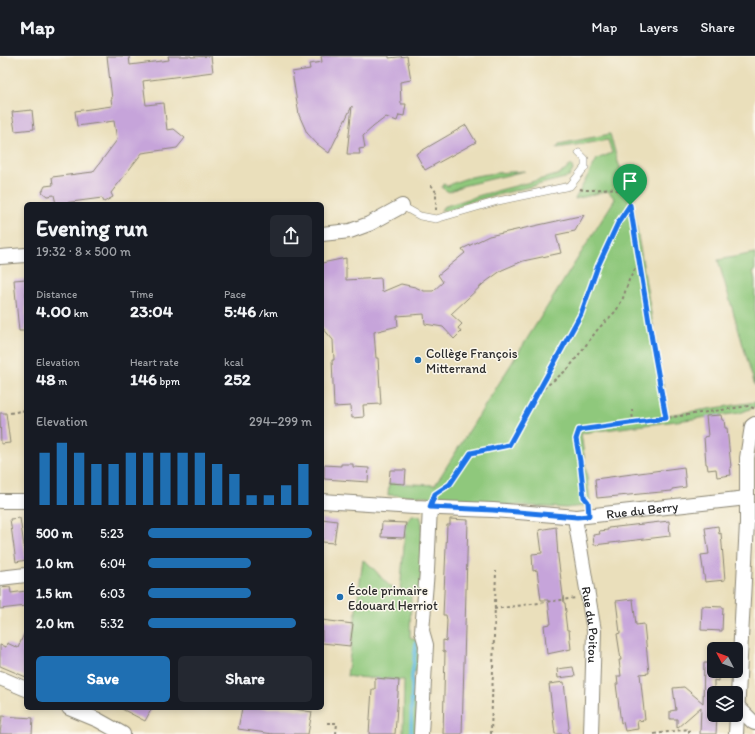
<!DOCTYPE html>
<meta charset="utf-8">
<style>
body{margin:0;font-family:Itim,sans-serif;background:#242831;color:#f1f3f6;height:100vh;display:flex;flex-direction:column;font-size:15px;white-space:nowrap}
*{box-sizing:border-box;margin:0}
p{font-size:13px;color:#9ea1a6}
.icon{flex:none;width:22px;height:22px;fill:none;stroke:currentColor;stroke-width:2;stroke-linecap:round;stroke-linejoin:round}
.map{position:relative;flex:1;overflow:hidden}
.details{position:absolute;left:24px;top:146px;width:300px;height:508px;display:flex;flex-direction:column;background:#171b24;border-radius:6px;box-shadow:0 2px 6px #0003}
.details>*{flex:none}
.needle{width:26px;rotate:311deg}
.buttons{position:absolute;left:707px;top:586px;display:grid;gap:8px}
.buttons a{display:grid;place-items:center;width:36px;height:36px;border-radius:6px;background:#171b24;box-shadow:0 2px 6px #0003;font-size:20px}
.pin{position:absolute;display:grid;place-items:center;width:34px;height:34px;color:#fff;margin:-41px -17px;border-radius:50% 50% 50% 0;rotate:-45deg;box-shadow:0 0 4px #0007}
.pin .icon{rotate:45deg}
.round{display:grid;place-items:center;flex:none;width:42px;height:42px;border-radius:6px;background:#242831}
.headline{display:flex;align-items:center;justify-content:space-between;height:68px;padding:0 12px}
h1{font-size:22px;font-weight:700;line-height:30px}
.metrics{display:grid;grid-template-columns:repeat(3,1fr);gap:6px;height:68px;padding:4px 12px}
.metrics div{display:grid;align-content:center}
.metrics b{font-size:17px;font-weight:700}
.metrics small{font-size:11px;font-weight:400}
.metrics p{font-size:11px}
.chart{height:112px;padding:8px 12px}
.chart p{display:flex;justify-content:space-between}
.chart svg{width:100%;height:72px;margin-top:4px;stroke:#1f6fb2;stroke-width:6}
.action{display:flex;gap:8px;margin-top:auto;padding:8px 12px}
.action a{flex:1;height:46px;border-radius:6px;background:#1f6fb2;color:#fff;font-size:16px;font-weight:700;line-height:46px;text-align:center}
.action a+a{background:#242831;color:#f1f3f6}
ul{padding:0 12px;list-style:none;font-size:13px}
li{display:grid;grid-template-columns:64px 48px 1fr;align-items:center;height:30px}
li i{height:10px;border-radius:5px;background:#1f6fb2}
header{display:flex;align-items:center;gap:24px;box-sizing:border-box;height:56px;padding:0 20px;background:#171b24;border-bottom:1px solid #363941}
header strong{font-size:19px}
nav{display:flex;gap:22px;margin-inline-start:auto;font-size:14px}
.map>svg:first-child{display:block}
.green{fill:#8fc87c;stroke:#5d7a54}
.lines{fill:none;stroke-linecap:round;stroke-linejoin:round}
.stream{stroke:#66bce3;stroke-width:3.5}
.building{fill:#c6a4da}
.lane-casing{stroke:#8a8573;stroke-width:8}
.street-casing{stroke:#8a8573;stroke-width:16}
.path{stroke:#8a8573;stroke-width:2;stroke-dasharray:3 3;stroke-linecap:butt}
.lane{stroke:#fff;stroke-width:7}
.street{stroke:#fff;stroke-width:14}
.route-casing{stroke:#fff;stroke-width:8}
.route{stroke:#1a73e8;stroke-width:5}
.poi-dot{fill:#1f6fb2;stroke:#fbf7ec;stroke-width:1.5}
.labels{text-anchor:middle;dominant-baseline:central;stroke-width:3;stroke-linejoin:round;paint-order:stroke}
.poi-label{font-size:13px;fill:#2b2b2b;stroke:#fbf7ec;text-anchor:start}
.street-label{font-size:13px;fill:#2b2b2b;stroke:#fbf7ec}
</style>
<header>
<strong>Map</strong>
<nav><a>Map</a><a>Layers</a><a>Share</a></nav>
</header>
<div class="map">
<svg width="755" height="678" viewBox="0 0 755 678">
<rect width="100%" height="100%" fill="#fbf7ec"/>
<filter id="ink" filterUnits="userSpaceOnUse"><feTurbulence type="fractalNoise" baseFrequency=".025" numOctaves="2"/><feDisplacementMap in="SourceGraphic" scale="8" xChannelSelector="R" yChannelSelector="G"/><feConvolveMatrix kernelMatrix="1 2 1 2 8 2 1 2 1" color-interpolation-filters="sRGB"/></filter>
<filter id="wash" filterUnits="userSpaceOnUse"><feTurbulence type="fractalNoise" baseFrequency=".012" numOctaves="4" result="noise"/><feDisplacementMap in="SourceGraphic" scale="16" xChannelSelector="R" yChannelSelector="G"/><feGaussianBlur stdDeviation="0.9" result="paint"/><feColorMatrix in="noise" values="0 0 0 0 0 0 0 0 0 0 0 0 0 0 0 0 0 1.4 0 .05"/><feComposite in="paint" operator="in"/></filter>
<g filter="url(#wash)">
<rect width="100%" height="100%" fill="#eadfbb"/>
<g class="green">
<path d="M610 78 618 106 631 138 668 359 755 346V351L740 357 581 377 590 445 585 446 584 450 566 452 431 445 429 440 388 439 389 427 435 429 615 143 608 135 575 143 597 103 612 97 608 84 557 92 559 88Z"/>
<path d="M571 108 573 114 569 121 469 146 454 153 441 155 443 151 481 139 557 119 566 114Z"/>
<path d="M525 115 462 130 449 136 442 132 443 128 448 130C471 117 499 117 525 115Z"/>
<path d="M755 197V215H753L755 224V330L718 204Z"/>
<path d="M412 459 420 460 422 466V472L421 536 411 538 410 581 420 586 419 614 414 616 413 628 417 630 418 678H403L404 624 353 621 347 620 363 504C377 512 384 530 400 536L406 467Z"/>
</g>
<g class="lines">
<path class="stream" d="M411 678 412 620 416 587"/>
</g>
<g id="blocks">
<g class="building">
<path d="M107 0H129L130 9 169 4 168 0H191V1L211 0 213 16 143 25 146 49 164 47 167 74 174 73 185 82 177 92 142 97 111 137 113 141 104 146 102 142 56 148 54 139 47 140 42 136 45 130 53 129 52 121 93 116 117 84 114 65 77 70 75 55 112 50 111 43H112Z"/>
<path d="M321 0H389V2L407 0 411 24 400 26 401 48H406L404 60 399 59 397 65 386 61 373 71 363 80 365 92 359 93 360 98H347L352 50 329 97 317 88 307 77 299 59 292 16 310 13 309 8 322 6Z"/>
<path d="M32 54 34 73 15 75 12 56Z"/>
<path d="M466 69 476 86 425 114 416 98Z"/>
<path d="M584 159 575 175 556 179 561 197 523 205 502 214 483 228 451 258 462 268 458 272 461 276 454 283 443 271 425 268 424 258 397 260 398 270 374 276 376 302H378L381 348 363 349 364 361 352 362 351 350 334 351 332 304H334L333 284 322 271V207L346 202V224L381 222 382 236 401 228 415 231 424 235H433L443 226 438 219 465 197 462 193 489 180Z"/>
<path d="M26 223V275H19L14 224Z"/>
<path d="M0 357H6L10 387 1 388Z"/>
<path d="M721 359 722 364H724L725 372H727L731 411H730L731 419 717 421 716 413 708 414 707 408H706L704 381 708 380 706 360Z"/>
<path d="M341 408H353V411L369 412 368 426 324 423V409L341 410Z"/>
<path d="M684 411 686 431 672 433V435L597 442 595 423Z"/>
<path d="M390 414H406L405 428 389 427Z"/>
<path d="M20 462 26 504 16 506 10 463Z"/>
<path d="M322 463 337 465 334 487 322 486Z"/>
<path d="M450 463 468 464 462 678H443L445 596 443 595V584L446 585 447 564 446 559H443L447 469H450Z"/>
<path d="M669 465 670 480 594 489 593 479 600 478 599 475 608 474V472Z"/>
<path d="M382 466 406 467 404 482 381 481Z"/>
<path d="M718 470 719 478 721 477 725 524 705 526 701 499 709 498 705 472Z"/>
<path d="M556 471 558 501 564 547H565L566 556 565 557 566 566 567 574H569L571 593 547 598 544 569 551 568 548 544H541L537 514 533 515 532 498 542 497 539 474Z"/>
<path d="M10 531 11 537 26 535V550L0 553V532Z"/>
<path d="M633 543 636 569 644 568 649 617 640 618 645 664 637 665 638 673 625 675 623 666 621 667 616 628H618L617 620H621L619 604H621L617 578 620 577 616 545Z"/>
<path d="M702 550 723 551 722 575 701 574Z"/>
<path d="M322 564 353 568 350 590 322 587Z"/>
<path d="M26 573V621L0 610V589L6 591 7 587 18 592Z"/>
<path d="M704 607H714V615H718V625L714 624V659H717L716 678H700L701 651 677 672V663H670V655L676 654 673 632 684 631 703 647Z"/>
<path d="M573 611 575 620 558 622 557 613Z"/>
<path d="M375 622 399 624 395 678H369L372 633H375Z"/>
<path d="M564 626 569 672 568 673 569 678H555L549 628Z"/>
<path d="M120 652H152L145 665Z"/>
<path d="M242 652H288L312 656 308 678H273L238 673Z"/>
<path d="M2 660 33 662 32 678H0Z"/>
</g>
</g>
</g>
<g filter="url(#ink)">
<use href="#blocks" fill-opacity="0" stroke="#8a8573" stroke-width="1"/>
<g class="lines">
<g class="lane-casing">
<path id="lane" d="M402 150 420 160 436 163 498 145 570 130 585 111V103L579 97"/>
</g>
<g class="street-casing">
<g id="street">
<path d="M322 178 350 175 369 168 402 150"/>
<path d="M0 201 26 199"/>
<path d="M0 445H26"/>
<path id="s1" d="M322 445 414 451 493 454 577 461 747 442"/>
<path id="s2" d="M577 461 576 468 594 575 591 678"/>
<path d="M0 522 26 519"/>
<path d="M0 622 26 633"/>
<path d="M738 651 753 666 755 667"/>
<path d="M69 652 98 664 123 678"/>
<path d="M421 678 426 589 422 575 427 515 430 451"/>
<path d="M736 678 747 467V402L752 370 755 368"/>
</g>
</g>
<g class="path">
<path d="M431 129 436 136V154"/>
<path d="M580 133C594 137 610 128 621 136 625 139 627 145 630 149L652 284 666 362 749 350 755 353"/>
<path d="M539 336 568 313 598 273 616 255 623 242 629 224 639 206"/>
<path d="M632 353 633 367"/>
<path d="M10 357 26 354"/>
<path d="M434 439 441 432 450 428 471 397 509 389 581 258 598 210 618 167 630 149"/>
<path d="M588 446 584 441 580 405 576 383 579 374 666 362"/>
<path d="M494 553 576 542"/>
<path d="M327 667H337L336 678"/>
<path d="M491 678 496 515"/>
<path d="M654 678 689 673V678"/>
</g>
<use href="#lane" class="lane"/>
<use href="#street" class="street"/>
</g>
</g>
<g class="lines" filter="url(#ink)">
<g class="route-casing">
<path id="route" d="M630 149 652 284 666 362 579 374 576 383 580 405 584 441 588 446 589 460 577 461 493 454 430 451 435 438 450 428 471 397 509 389 581 258 598 210 618 167Z"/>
</g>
<use href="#route" class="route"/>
</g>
<g class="poi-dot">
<circle cx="418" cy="304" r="4"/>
<circle cx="340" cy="541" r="4"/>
</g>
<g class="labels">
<g class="poi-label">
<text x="426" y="297">Collège François<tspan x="426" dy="15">Mitterrand</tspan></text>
<text x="348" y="534">École primaire<tspan x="348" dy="15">Edouard Herriot</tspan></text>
</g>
<g class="street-label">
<text stroke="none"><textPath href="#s1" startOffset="321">Rue du Berry</textPath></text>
<text stroke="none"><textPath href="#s2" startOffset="109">Rue du Poitou</textPath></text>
</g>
</g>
</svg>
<div class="buttons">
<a><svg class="needle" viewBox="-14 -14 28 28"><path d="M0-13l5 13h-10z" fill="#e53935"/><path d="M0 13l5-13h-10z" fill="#9ea1a6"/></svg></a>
<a><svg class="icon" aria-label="layers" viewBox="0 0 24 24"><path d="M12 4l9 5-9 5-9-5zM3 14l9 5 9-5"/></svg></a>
</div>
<div class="pin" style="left:630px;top:149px;background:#1e9e55"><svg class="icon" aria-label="arrive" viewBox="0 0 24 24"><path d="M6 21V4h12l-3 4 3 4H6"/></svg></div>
<section class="details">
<div class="headline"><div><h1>Evening run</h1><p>19:32 · 8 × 500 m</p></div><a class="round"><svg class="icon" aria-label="share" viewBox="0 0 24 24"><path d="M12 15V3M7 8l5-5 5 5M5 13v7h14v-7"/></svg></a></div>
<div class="metrics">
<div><p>Distance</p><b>4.00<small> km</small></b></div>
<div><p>Time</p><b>23:04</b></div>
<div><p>Pace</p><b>5:46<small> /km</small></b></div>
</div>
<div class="metrics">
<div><p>Elevation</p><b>48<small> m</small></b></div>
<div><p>Heart rate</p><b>146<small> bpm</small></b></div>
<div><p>kcal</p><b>252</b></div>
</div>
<div class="chart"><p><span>Elevation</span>294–299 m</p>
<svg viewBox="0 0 160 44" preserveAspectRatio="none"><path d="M5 44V12M15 44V6M25 44V12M35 44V19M45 44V19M55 44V12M65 44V12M75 44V12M85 44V12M95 44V12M105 44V19M115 44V25M125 44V38M135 44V38M145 44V32M155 44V19"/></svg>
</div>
<ul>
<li><b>500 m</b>5:23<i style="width:100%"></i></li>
<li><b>1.0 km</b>6:04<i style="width:63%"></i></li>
<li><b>1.5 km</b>6:03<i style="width:63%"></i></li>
<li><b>2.0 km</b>5:32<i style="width:90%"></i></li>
</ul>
<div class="action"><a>Save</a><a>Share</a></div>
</section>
</div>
